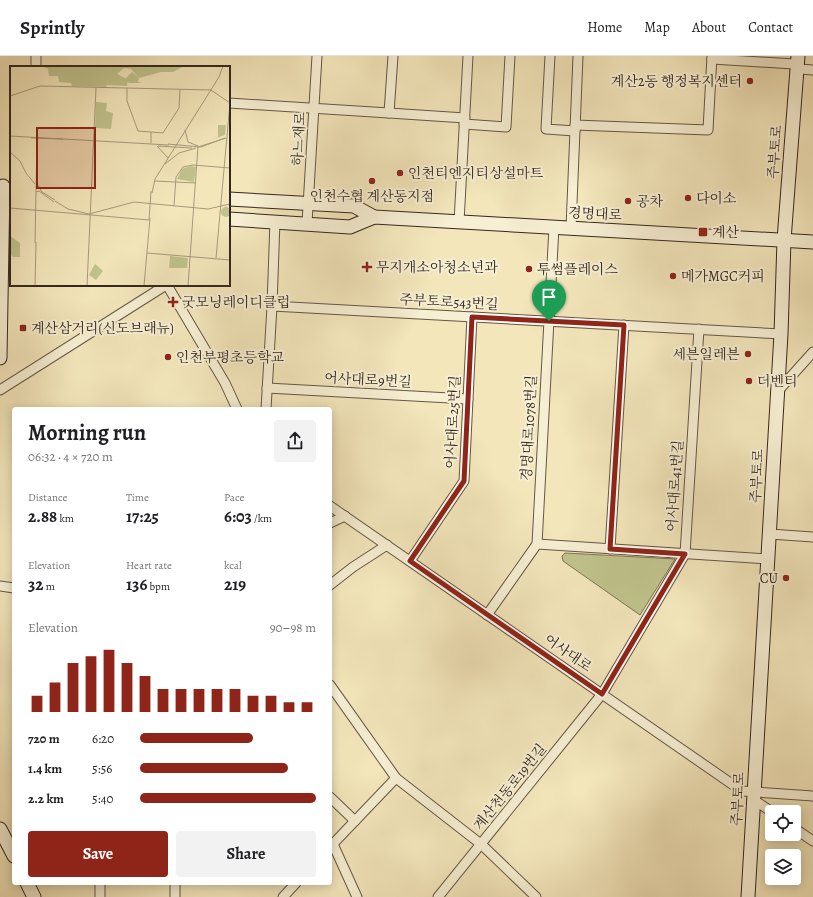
<!DOCTYPE html>
<meta charset="utf-8">
<style>
body{margin:0;font-family:Alegreya,"Noto Serif KR",serif;background:#f2f2f2;color:#202124;height:100vh;display:flex;flex-direction:column;font-size:15px;white-space:nowrap}
*{box-sizing:border-box;margin:0}
p{font-size:13px;color:#757577}
.icon{flex:none;width:22px;height:22px;fill:none;stroke:currentColor;stroke-width:2;stroke-linecap:round;stroke-linejoin:round}
.map{position:relative;flex:1;overflow:hidden}
.details{position:absolute;left:12px;top:351px;width:320px;height:478px;display:flex;flex-direction:column;background:#fff;border-radius:4px;box-shadow:0 2px 10px #0003}
.details>*{flex:none}
.tools{position:absolute;left:765px;top:749px;display:grid;gap:8px}
.tools a{display:grid;place-items:center;width:36px;height:36px;border-radius:4px;background:#fff;box-shadow:0 2px 10px #0003;font-size:20px}
.pin{position:absolute;display:grid;place-items:center;width:34px;height:34px;color:#fff;margin:-41px -17px;border-radius:50% 50% 50% 0;rotate:-45deg;box-shadow:0 0 4px #0007}
.pin .icon{rotate:45deg}
.round{display:grid;place-items:center;flex:none;width:42px;height:42px;border-radius:4px;background:#f2f2f2}
.overview{display:flex;align-items:center;justify-content:space-between;height:68px;padding:0 16px}
h1{font-size:22px;font-weight:700;line-height:30px}
.stats{display:grid;grid-template-columns:repeat(3,1fr);gap:6px;height:68px;padding:4px 16px}
.stats div{display:grid;align-content:center}
.stats b{font-size:17px;font-weight:700}
.stats small{font-size:11px;font-weight:400}
.stats p{font-size:11px}
.chart{height:112px;padding:8px 16px}
.chart p{display:flex;justify-content:space-between}
.chart svg{width:100%;height:72px;margin-top:4px;stroke:#8f2418;stroke-width:6}
.action{display:flex;gap:8px;margin-top:auto;padding:8px 16px}
.action a{flex:1;height:46px;border-radius:4px;background:#8f2418;color:#fff;font-size:16px;font-weight:700;line-height:46px;text-align:center}
.action a+a{background:#f2f2f2;color:#202124}
ul{padding:0 16px;list-style:none;font-size:13px}
li{display:grid;grid-template-columns:64px 48px 1fr;align-items:center;height:30px}
li i{height:10px;border-radius:5px;background:#8f2418}
header{display:flex;align-items:center;gap:24px;box-sizing:border-box;height:56px;padding:0 20px;background:#fff;border-bottom:1px solid #e0e0e0}
header strong{font-size:19px}
nav{display:flex;gap:22px;margin-inline-start:auto;font-size:14px}
.map>svg:first-child{display:block}
.park{fill:#c0c38d;stroke:#7a7556}
.lines{fill:none;stroke-linecap:round;stroke-linejoin:round}
.street-casing{stroke:#645746;stroke-width:11}
.secondary-casing{stroke:#34271f;stroke-width:15}
.street{stroke:#f7efd3;stroke-width:9}
.secondary{stroke:#f7efd3;stroke-width:13}
.route-casing{stroke:#fff;stroke-width:8}
.route{stroke:#8f2418;stroke-width:5}
.poi-dot{fill:#8f2418;stroke:#f7efd3;stroke-width:1.5}
.labels{text-anchor:middle;dominant-baseline:central;stroke-width:4;stroke-linejoin:round;paint-order:stroke}
.poi-label{font-size:14px;fill:#34271f;stroke:#f7efd3;text-anchor:start}
.street-label{font-size:14px;fill:#34271f;stroke:#f7efd3}
.inset-road{fill:none;stroke:#a79a7d;stroke-width:1}
.view{fill:#8f2418;fill-opacity:0.15;stroke:#8f2418;stroke-width:2}
.inset-edge{fill:none;stroke:#34271f;stroke-width:2}
</style>
<header>
<strong>Sprintly</strong>
<nav><a>Home</a><a>Map</a><a>About</a><a>Contact</a></nav>
</header>
<div class="map">
<svg width="813" height="841" viewBox="0 0 813 841">
<rect width="100%" height="100%" fill="#f3e6bb"/>
<filter id="stains"><feTurbulence type="fractalNoise" baseFrequency=".005" numOctaves="4"/><feColorMatrix values="0 0 0 0 .2 0 0 0 0 .09 0 0 0 0 .02 0 0 0 .5 -.17"/></filter>
<radialGradient id="worn" r=".72"><stop offset=".6" stop-color="#630" stop-opacity="0"/><stop offset="1" stop-color="#630" stop-opacity=".3"/></radialGradient>
<path class="park" d="M565 497 675 503 640 559 563 505 562 500Z"/>
<g class="lines">
<g class="street-casing">
<g id="street">
<path d="M550 0 546 73 575 75"/>
<path d="M712 3 794 8 800 13 813 14"/>
<path d="M36 11V0"/>
<path d="M229 47 389 57 393 0"/>
<path d="M389 57 465 62"/>
<path d="M464 68 506 71 510 0"/>
<path d="M575 69 708 74 712 0"/>
<path d="M459 166 468 0"/>
<path d="M307 167 317 0"/>
<path d="M571 172 578 0"/>
<path d="M167 229 225 327 237 353"/>
<path d="M272 250 781 278"/>
<path d="M267 332 468 343"/>
<path d="M0 334 166 229"/>
<path d="M778 335 813 296"/>
<path d="M266 353 272 250 275 165"/>
<path d="M330 450 742 735 813 740"/>
<path d="M330 467 345 460"/>
<path d="M770 478 813 481"/>
<path d="M537 488 768 503"/>
<path d="M610 493 624 269"/>
<path d="M410 505 464 425 472 261"/>
<path d="M330 529 353 511 387 489"/>
<path d="M0 530 14 532"/>
<path d="M487 559 537 488 554 171"/>
<path d="M330 629 396 722 482 789 536 841"/>
<path d="M330 741 355 765"/>
<path d="M754 744 772 756"/>
<path d="M794 772 813 785"/>
<path d="M333 788 357 841"/>
<path d="M330 791 396 722"/>
<path d="M100 841V827"/>
<path d="M175 841V827"/>
<path d="M283 841 296 827"/>
<path d="M438 841 602 638 685 498 699 273"/>
</g>
</g>
<g class="secondary-casing">
<g id="secondary">
<path d="M229 143 354 150 374 161"/>
<path d="M229 163 350 171 374 161 813 186"/>
<path d="M0 302 3 130"/>
<path d="M0 773 14 800"/>
<path d="M27 827 34 841"/>
<path d="M748 841 781 278 784 184 798 0"/>
</g>
</g>
<use href="#street" class="street"/>
<use href="#secondary" class="secondary"/>
</g>
<g class="lines">
<g class="route-casing">
<path id="route" d="M472 261 624 269 610 493 685 498 602 638 410 505 464 425Z"/>
</g>
<use href="#route" class="route"/>
</g>
<g class="poi-dot">
<circle cx="750" cy="25" r="4"/>
<circle cx="400" cy="117" r="4"/>
<circle cx="372" cy="125" r="4"/>
<circle cx="688" cy="142" r="4"/>
<circle cx="628" cy="145" r="4"/>
<rect x="698" y="171" width="10" height="10" rx="2"/>
<path d="M365 205h4v4h4v4h-4v4h-4v-4h-4v-4h4z"/>
<circle cx="529" cy="213" r="4"/>
<circle cx="673" cy="220" r="4"/>
<path d="M171 240h4v4h4v4h-4v4h-4v-4h-4v-4h4z"/>
<rect x="19" y="268" width="8" height="8" rx="2"/>
<circle cx="748" cy="298" r="4"/>
<circle cx="168" cy="301" r="4"/>
<circle cx="749" cy="325" r="4"/>
<circle cx="786" cy="522" r="4"/>
</g>
<g class="labels">
<g class="poi-label">
<text x="742" y="25" text-anchor="end">계산2동 행정복지센터</text>
<text x="408" y="117">인천티엔지티상설마트</text>
<text x="372" y="140" text-anchor="middle">인천수협 계산동지점</text>
<text x="696" y="142">다이소</text>
<text x="636" y="145">공차</text>
<text x="712" y="176">계산</text>
<text x="376" y="211">무지개소아청소년과</text>
<text x="537" y="213">투썸플레이스</text>
<text x="681" y="220">메가MGC커피</text>
<text x="182" y="246">굿모닝레이디클럽</text>
<text x="31" y="272">계산삼거리(신도브래뉴)</text>
<text x="740" y="298" text-anchor="end">세븐일레븐</text>
<text x="176" y="301">인천부평초등학교</text>
<text x="757" y="325">더벤티</text>
<text x="778" y="522" text-anchor="end">CU</text>
</g>
<g class="street-label">
<text transform="translate(299 83) rotate(-87)">하느재로</text>
<text transform="translate(775 96) rotate(-86)">주부토로</text>
<text transform="translate(595 158) rotate(3)">경명대로</text>
<text transform="translate(449 246) rotate(3)">주부토로543번길</text>
<text transform="translate(368 324) rotate(3)">어사대로9번길</text>
<text transform="translate(453 366) rotate(-87)">어사대로25번길</text>
<text transform="translate(529 372) rotate(-87)">경명대로1078번길</text>
<text transform="translate(757 420) rotate(-87)">주부토로</text>
<text transform="translate(675 430) rotate(-86)">어사대로41번길</text>
<text transform="translate(568 597) rotate(35)">어사대로</text>
<text transform="translate(510 731) rotate(-51)">계산천동로19번길</text>
<text transform="translate(738 743) rotate(-87)">주부토로</text>
</g>
</g>
<g transform="translate(10 10)">
<rect width="220" height="220" fill="#f3e6bb"/>
<path d="M32 0H174L163 6H151L129 12 121 3 114 2 107 8 118 14 117 20 97 19 96 21 62 20 61 17 49 16 48 10H39L38 3Z" fill="#c0c38d"/>
<path d="M122 6 129 12 128 16 132 17H119L115 13ZM86 36 97 37 96 45 103 47 101 63 85 62ZM208 59H216L215 69 201 74 208 71ZM181 100 186 101 184 116 167 113 172 103ZM211 146a5 5 0 1 1 10 0a5 5 0 1 1-10 0ZM0 170 10 177V191H3L0 187ZM160 190 178 192 177 202H159ZM85 198 93 205 86 214 79 209Z" fill="#c0c38d"/>
<path class="inset-road" d="M117 22V35L128 65 141 66M0 30 30 20 201 24 220 37M175 64 178 76 188 80M0 70 159 79M21 72 53 73M141 77V66L153 67 169 42 170 24M158 78 191 81 215 72M147 80 158 92M148 80 182 82M188 81 216 72M0 86 10 95 16 107 25 118M155 98 169 87 186 82M145 115 186 117M27 118 32 126 45 134M26 126 29 125 44 136M142 127 145 113 209 11 213 0M45 135 58 143 79 148 124 136 198 143 220 138M164 140 166 111 173 101 183 99 220 102M0 142 139 154M139 154 141 125M25 177 27 71M137 187 220 194M206 192 220 37M25 220 26 176M77 220 86 22M134 220 140 152M178 220 188 80"/>
<path class="view" d="M27 62H85V122H27Z"/>
<rect width="220" height="220" class="inset-edge"/>
</g>
<rect width="100%" height="100%" filter="url(#stains)"/>
<rect width="100%" height="100%" fill="url(#worn)"/>
</svg>
<div class="tools">
<a><svg class="icon" aria-label="locate" viewBox="0 0 24 24"><circle cx="12" cy="12" r="6"/><path d="M12 2v4M12 18v4M2 12h4M18 12h4"/></svg></a>
<a><svg class="icon" aria-label="layers" viewBox="0 0 24 24"><path d="M12 4l9 5-9 5-9-5zM3 14l9 5 9-5"/></svg></a>
</div>
<div class="pin" style="left:549px;top:265px;background:#1e9e55"><svg class="icon" aria-label="arrive" viewBox="0 0 24 24"><path d="M6 21V4h12l-3 4 3 4H6"/></svg></div>
<section class="details">
<div class="overview"><div><h1>Morning run</h1><p>06:32 · 4 × 720 m</p></div><a class="round"><svg class="icon" aria-label="share" viewBox="0 0 24 24"><path d="M12 15V3M7 8l5-5 5 5M5 13v7h14v-7"/></svg></a></div>
<div class="stats">
<div><p>Distance</p><b>2.88<small> km</small></b></div>
<div><p>Time</p><b>17:25</b></div>
<div><p>Pace</p><b>6:03<small> /km</small></b></div>
</div>
<div class="stats">
<div><p>Elevation</p><b>32<small> m</small></b></div>
<div><p>Heart rate</p><b>136<small> bpm</small></b></div>
<div><p>kcal</p><b>219</b></div>
</div>
<div class="chart"><p><span>Elevation</span>90–98 m</p>
<svg viewBox="0 0 160 44" preserveAspectRatio="none"><path d="M5 44V34M15 44V26M25 44V14M35 44V10M45 44V6M55 44V14M65 44V22M75 44V30M85 44V30M95 44V30M105 44V30M115 44V30M125 44V34M135 44V34M145 44V38M155 44V38"/></svg>
</div>
<ul>
<li><b>720 m</b>6:20<i style="width:64%"></i></li>
<li><b>1.4 km</b>5:56<i style="width:84%"></i></li>
<li><b>2.2 km</b>5:40<i style="width:100%"></i></li>
</ul>
<div class="action"><a>Save</a><a>Share</a></div>
</section>
</div>
